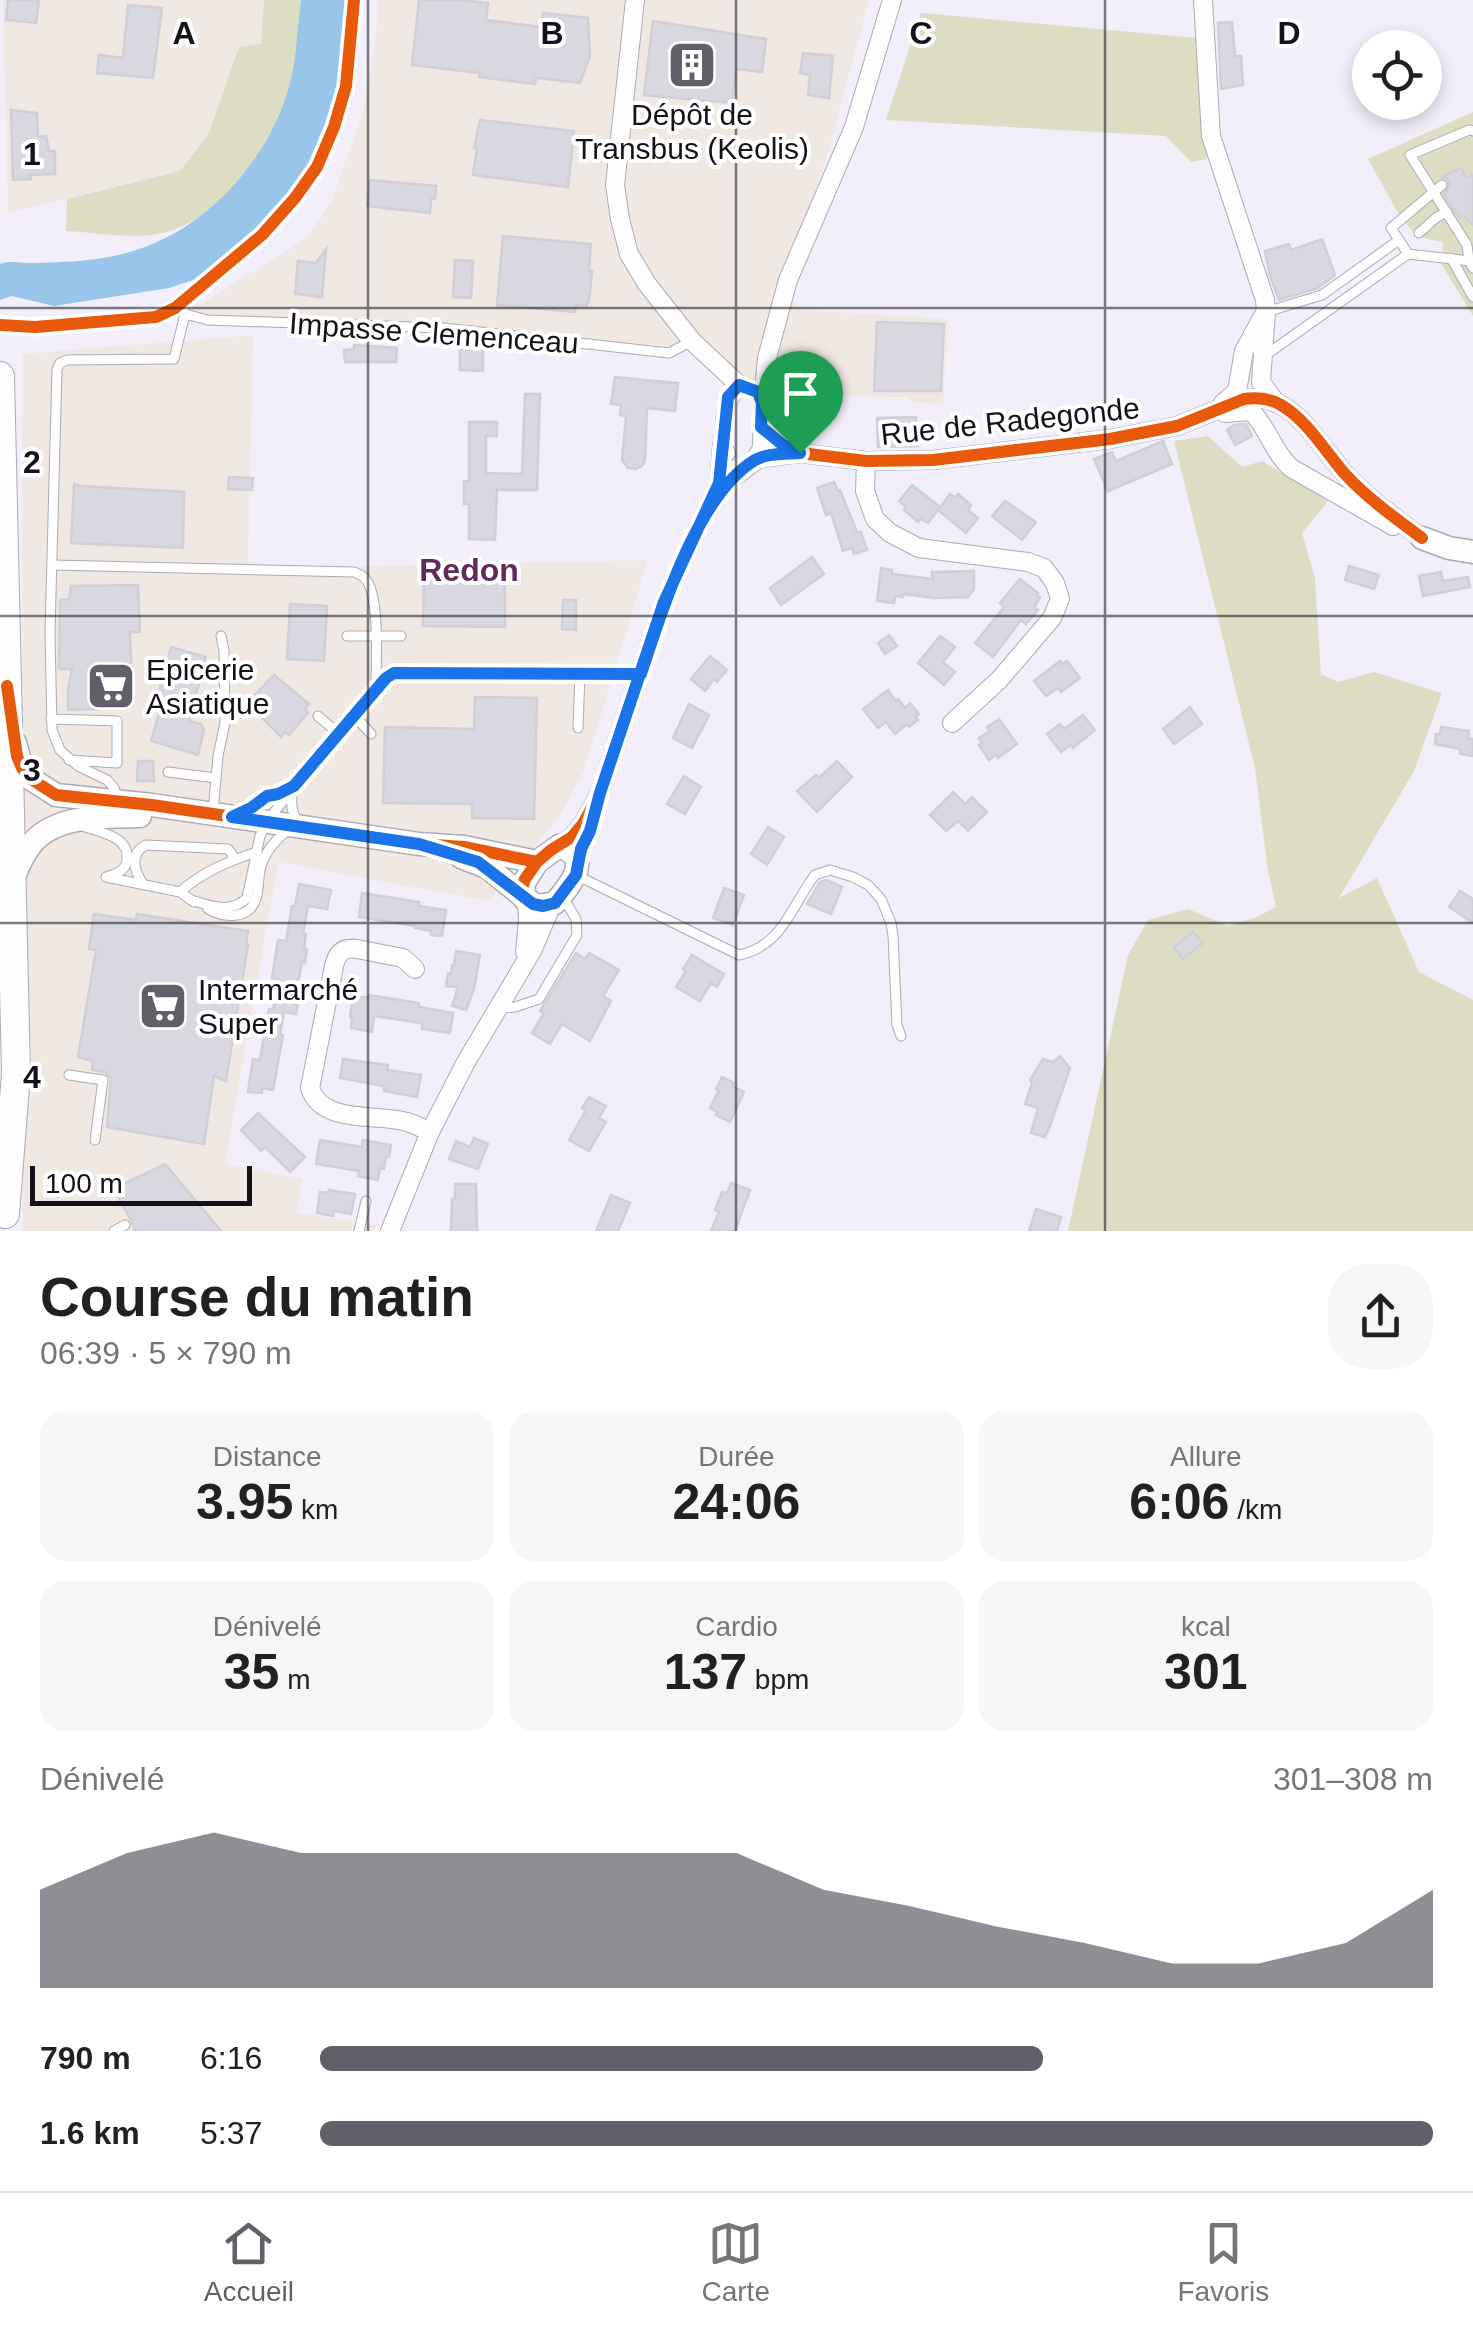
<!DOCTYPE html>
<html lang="fr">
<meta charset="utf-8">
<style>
body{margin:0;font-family:Arial,sans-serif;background:#f6f6f6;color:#202124;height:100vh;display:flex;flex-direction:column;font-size:38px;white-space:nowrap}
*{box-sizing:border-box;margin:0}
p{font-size:32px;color:#757577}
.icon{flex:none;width:55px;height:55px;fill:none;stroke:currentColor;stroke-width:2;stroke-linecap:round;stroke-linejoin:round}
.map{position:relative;height:1231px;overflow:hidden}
.details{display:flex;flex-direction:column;background:#fff;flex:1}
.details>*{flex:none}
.controls{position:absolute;left:1352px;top:30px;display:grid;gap:20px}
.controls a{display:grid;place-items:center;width:90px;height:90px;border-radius:50%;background:#fff;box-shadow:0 5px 15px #0003;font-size:50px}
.scale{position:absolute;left:30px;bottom:25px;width:222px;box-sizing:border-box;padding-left:10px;border:5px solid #141219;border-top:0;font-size:28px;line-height:35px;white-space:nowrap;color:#141219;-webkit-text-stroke:8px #fff;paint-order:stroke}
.pin{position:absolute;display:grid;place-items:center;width:85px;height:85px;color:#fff;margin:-102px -42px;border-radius:50% 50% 50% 0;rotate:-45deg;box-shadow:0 0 10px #0007}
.pin .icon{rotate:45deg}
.round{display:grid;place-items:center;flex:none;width:105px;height:105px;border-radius:40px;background:#f6f6f6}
.summary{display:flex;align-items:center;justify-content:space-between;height:170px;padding:0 40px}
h1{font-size:55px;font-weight:800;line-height:75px}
.figures{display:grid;grid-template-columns:repeat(3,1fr);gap:15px;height:170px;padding:10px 40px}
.figures div{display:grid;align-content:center;border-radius:25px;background:#f6f6f6;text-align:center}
.figures b{font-size:50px;font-weight:800}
.figures small{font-size:28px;font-weight:400}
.figures p{font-size:28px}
.chart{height:280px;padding:20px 40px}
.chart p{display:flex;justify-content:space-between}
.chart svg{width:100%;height:180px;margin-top:10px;fill:#625f68;opacity:.7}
ul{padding:0 40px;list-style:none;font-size:32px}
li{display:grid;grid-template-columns:160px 120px 1fr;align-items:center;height:75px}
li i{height:25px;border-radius:12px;background:#625f68}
.menu{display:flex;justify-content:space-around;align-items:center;height:140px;border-top:2px solid #e0e0e0;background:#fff;font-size:28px;color:#757577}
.menu a{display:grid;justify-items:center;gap:5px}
.menu .active{color:#625f68}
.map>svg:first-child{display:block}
.commercial{fill:#f0e8e2}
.green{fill:#ddddc4}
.water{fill:#98c5ea}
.building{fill:#d9d7df;stroke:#d0cfd7;stroke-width:2.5}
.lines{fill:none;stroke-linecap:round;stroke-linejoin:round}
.service-casing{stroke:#acaab2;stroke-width:11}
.minor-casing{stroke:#acaab2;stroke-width:20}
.tertiary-casing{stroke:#acaab2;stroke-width:25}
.primary-casing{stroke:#acaab2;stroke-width:30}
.service{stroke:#fdfdfe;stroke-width:9}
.minor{stroke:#fdfdfe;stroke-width:18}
.tertiary{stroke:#fdfdfe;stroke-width:22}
.primary{stroke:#fdfdfe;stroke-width:28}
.cycleway-casing{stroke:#fff;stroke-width:19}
.cycleway{stroke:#e8590c;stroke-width:12}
.route-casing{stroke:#fff;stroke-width:20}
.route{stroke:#1a73e8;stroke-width:12}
.grid{fill:none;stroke:#141219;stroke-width:2.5;stroke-opacity:0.55}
.labels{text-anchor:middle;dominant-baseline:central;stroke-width:8;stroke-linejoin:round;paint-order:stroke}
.poi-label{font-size:30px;fill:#141219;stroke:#fff;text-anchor:start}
.street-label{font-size:30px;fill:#141219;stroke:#fff}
.neighbourhood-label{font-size:32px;font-weight:bold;fill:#5f2b5b;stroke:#fff}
.grid-label{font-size:32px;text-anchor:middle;font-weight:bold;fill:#141219;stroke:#fff;stroke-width:8;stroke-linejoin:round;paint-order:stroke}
</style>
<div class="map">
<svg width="1473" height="1231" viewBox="0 0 1473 1231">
<rect width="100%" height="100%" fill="#f2effa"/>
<g class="commercial">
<path d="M3 0H264L261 45 239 48 209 133 180 171 8 213Z"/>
<path d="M378 0H869L827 157 778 292 804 310 948 319 943 404 910 402 908 397 782 395 693 349 586 338 185 314 307 238 332 200 364 109 376 35Z"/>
<path d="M253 335 248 569 648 560 584 771 557 820 488 901 278 862 225 1164 302 1179 297 1213 376 1225 374 1231H23L22 354Z"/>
</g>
<g class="green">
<path d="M264 0H301C297 27 298 58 290 84 272 146 220 227 151 235 126 238 91 232 66 231L67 199 180 171 209 133 239 47 261 44Z"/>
<path d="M921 13 1197 38 1207 159 1191 162 1166 136 886 120Z"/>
<path d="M1473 112V316L1442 265 1443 242 1417 237 1398 213 1368 159Z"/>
<path d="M1208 436 1242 467 1262 461 1328 501 1302 533 1315 578 1321 674 1338 682 1374 672 1442 693 1414 771 1339 898 1377 878 1419 972 1473 1000V1231H1068L1128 955 1148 920 1188 909 1228 926 1257 917 1276 907 1268 871 1255 768 1174 441Z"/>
</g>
<path class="water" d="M301 0H345L339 84 328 120 305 175 259 232 205 276 169 288 54 306 12 296 0 300V264C10 260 19 263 30 263 54 263 91 261 114 256 199 239 268 165 290 83 297 57 297 27 301 0Z"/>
<g class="building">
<path d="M8 0H39L36 23 6 20Z"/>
<path d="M419 0H459L488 3 486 20 541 27 543 13 588 18 590 56 580 83 536 78 535 84 479 77 480 73 412 65Z"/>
<path d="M128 5 162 8 153 78 97 73 99 55 123 58Z"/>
<path d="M653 21 766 39 762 72 736 69 732 103 644 95Z"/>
<path d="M1232 22 1235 56H1241L1243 85 1221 89 1218 23Z"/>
<path d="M803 53 833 56 829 98 808 95 810 75 800 73Z"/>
<path d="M11 110 37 113 38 137 46 136 49 151H55V174L30 175 31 179 13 180Z"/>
<path d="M480 120 574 131 568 187 473 175 477 148H474Z"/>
<path d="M1461 168 1466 178 1473 175V225L1462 215 1459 217 1444 194 1450 185 1448 179 1442 177Z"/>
<path d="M370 180 436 186 435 199H431L430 213 367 206Z"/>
<path d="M503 236 591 244 589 271H592L589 302H587V306L576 305 575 312 497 305Z"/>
<path d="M1322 239 1335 275 1318 288 1279 300 1270 276 1265 251 1289 244 1291 250Z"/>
<path d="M326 249 322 297 295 294 298 261 316 263Z"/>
<path d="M455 260 473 261 471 298 453 297Z"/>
<path d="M877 322 944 324 941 391H874Z"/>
<path d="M460 339 483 341V371L460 370Z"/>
<path d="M354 345 397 348 396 362H345L344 350 354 349Z"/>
<path d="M615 377 678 383 675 411 647 408 645 461 642 466 636 469 628 468 622 460 626 416 620 415 621 405 611 404Z"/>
<path d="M525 394H540L537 490H497L495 540 469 539V504H464V481H469V422H497V436H486V473L522 474Z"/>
<path d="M916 417 918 446 878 447 877 418Z"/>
<path d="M1246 424 1252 436 1235 445 1227 430 1234 425Z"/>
<path d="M1163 441 1172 464 1108 491 1094 459 1112 452 1116 461Z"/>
<path d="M229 477 253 478 252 490 228 489Z"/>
<path d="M834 482 838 491 840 490 857 532H861L867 550 854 554 852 548 843 551 831 513 826 515 817 488Z"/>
<path d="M74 484 81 486 184 492 183 548 71 543Z"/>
<path d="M912 485 940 507 928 523 921 519 918 522 904 510 906 507 899 501Z"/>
<path d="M950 494 955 498 958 494 971 505 968 510 978 518 966 533 938 510Z"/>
<path d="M1005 501 1036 522 1022 540 992 516Z"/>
<path d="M812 557 824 574 781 605 770 588Z"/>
<path d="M1349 566 1379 575 1374 589 1345 580Z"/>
<path d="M881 568 892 570V574L933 579 932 572 974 571V589L968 597 934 598 903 594V597L895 596 894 603 877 601Z"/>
<path d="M1441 572 1443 581 1468 577 1470 587 1423 596 1419 576Z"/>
<path d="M424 577 505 581V627L423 626Z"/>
<path d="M1020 579 1038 593 1036 594 1040 598 1034 607 1038 610 1026 624 1021 620 993 657 975 643 1004 607 1000 603Z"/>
<path d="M138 585 140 632H130L131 663H124V708L68 710V689L72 669H59L60 600 69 599 71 586Z"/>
<path d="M563 600H576V630L562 629Z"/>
<path d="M290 604 327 606 324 661 287 659Z"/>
<path d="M889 635 897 646 885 654 878 643Z"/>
<path d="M940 636 955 647 943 662 955 672 944 685 918 663Z"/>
<path d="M171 647 206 657 189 721 201 724 204 730 198 755 151 741 160 710 154 708Z"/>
<path d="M710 656 727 670 717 682 714 679 705 691 691 679Z"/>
<path d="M1060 661 1063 664 1067 661 1080 678 1061 692 1058 688 1046 696 1034 681Z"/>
<path d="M274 675 309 704 305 709 308 713 289 735 285 732 281 737 247 703Z"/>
<path d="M888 690 896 701 898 699 905 708 910 703 919 714 916 717 918 720 909 727 907 724 895 734 886 722 878 728 863 709Z"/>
<path d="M475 697 537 698 534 819 472 818V804L383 803 385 727 474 729Z"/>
<path d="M689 704 709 715 692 748 673 738Z"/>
<path d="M1190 707 1202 724 1174 744 1163 729Z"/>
<path d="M1083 715 1095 730 1073 748 1071 745 1061 752 1047 734 1060 724 1064 729Z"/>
<path d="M999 719 1017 744 998 758 996 755 989 760 979 745 982 743 979 738 990 731 987 727Z"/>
<path d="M1441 727 1469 731 1468 739H1473V756L1460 754V749L1435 744 1436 734H1440Z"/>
<path d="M138 761H153L154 781H137Z"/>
<path d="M837 761 852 777 817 812 797 791 816 775 819 778Z"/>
<path d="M684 776 701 787 685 814 667 804Z"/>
<path d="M953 792 965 804 972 797 987 812 968 831 958 821 946 831 930 815Z"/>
<path d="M768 827 784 837 767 865 751 854Z"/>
<path d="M826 880 842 887 831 914 807 904 820 882Z"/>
<path d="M299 884 331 890 327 909 308 906 303 934H306L304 948 307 949 305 963 302 962 297 989H301L296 1014 284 1012 280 1034 283 1035 273 1090 262 1088V1093L248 1092 253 1059 260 1060 269 1009H273L278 979 272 978 278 940 286 941 292 906H295Z"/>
<path d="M724 888 744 895 733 925 713 918Z"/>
<path d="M1460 891 1473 899V923L1449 907Z"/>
<path d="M362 893 419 902V906L446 910 442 936 431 935V931L415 928V926L359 917Z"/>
<path d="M94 914 136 920 137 914 248 931 246 945H248L226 1081 214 1076 204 1144 107 1127 111 1078 105 1072 92 1070 93 1061 78 1057 96 950 89 949Z"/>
<path d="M1193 932 1203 943 1183 959 1174 947Z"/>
<path d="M456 951 480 955 474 989 466 1010 452 1006 458 987 446 986 448 973 451 974 452 965H454Z"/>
<path d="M576 953 585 959 589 953 619 970 603 996 611 1001 590 1041 562 1024 550 1044 532 1033 544 1013 540 1011Z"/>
<path d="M692 955 724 974 717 987 711 983 700 1001 676 987 686 971 683 969Z"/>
<path d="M369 995 419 1003V1006L425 1008 453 1013 450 1033 422 1029V1023L374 1016 372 1032 351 1028 352 1018 350 1017 353 997H369Z"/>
<path d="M1060 1056 1070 1068 1050 1126 1045 1137 1031 1133 1038 1108 1025 1104 1032 1083 1030 1080 1043 1059 1053 1062Z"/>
<path d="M343 1059 388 1065 387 1070 421 1075 417 1097 384 1091V1086L340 1078Z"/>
<path d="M722 1077 734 1083 732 1086 744 1092 730 1122 716 1115 717 1112 710 1108 719 1090 716 1089Z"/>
<path d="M589 1097 606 1106 599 1118 606 1122 589 1151 569 1140 586 1110 582 1108Z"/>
<path d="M258 1113 305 1157 290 1172 265 1147 261 1151 241 1130Z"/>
<path d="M474 1138 488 1144 478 1169 449 1159 456 1141 470 1147Z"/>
<path d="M320 1140 362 1147 363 1140 391 1145 389 1157 386 1156 384 1169 380 1168 378 1180 358 1176 359 1171 316 1164Z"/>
<path d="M165 1164 197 1202 221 1231H135L132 1222 113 1189Z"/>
<path d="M731 1183 750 1190 735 1231H711L719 1212 715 1210 722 1192 727 1193Z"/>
<path d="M455 1184H476L477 1231H451L452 1199H455Z"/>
<path d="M329 1190 355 1194 351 1214 334 1211 333 1216 317 1213 320 1192 328 1193Z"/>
<path d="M611 1195 630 1203 618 1231H596Z"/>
<path d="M1036 1209 1061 1217 1057 1231H1029Z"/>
</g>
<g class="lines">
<g class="service-casing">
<g id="service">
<path d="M1473 131 1469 130 1410 155 1467 245 1469 260 1473 268"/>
<path d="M1419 233 1437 217 1447 212"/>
<path d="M1399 240 1391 228 1442 185"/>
<path d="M1408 254 1470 261"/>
<path d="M1451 258 1473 297"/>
<path d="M175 308 185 314 208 320 444 328 669 353 692 341"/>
<path d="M1263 357 1408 254 1399 240 1322 295 1266 312"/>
<path d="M52 565 354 572C361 575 362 575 367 581 380 600 376 664 376 689"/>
<path d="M347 636H401"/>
<path d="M354 715 371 734"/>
<path d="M318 716 338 733"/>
<path d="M51 719 117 721V763L69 760"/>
<path d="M578 728 580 674"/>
<path d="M168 772 216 778"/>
<path d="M293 789C291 800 290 812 298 821"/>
<path d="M117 799 114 788 107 780 78 766 60 750 52 730 50 632 57 369 60 363 67 360 174 359 185 314"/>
<path d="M244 811 267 796 279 794 287 790"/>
<path d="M213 812 218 756 225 723 224 651 221 636"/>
<path d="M82 826C99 832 130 836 127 860 126 870 118 873 109 876"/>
<path d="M578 876 739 955C783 946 791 906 815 875L830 870 853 877 868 885 881 899 891 923 893 936 897 1025 901 1036"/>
<path d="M106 877 180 892 194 902"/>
<path d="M143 884C134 870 129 854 146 845L228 849 232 854 233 860"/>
<path d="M180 892C202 872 229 861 257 852"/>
<path d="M191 900C210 906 231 914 247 898L260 836 267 821 338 733 391 675 399 672 640 674"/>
<path d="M208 909C223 918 249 920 256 899 259 888 258 877 261 866 266 850 277 838 291 828"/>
<path d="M499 1008 515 1007 539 999 577 935 576 919 563 897"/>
<path d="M69 1075 103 1080 95 1140"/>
<path d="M114 1231 125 1225"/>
<path d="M359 1231 366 1201"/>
</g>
</g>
<g class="minor-casing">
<g id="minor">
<path d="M635 0 615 185 620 219 629 254 647 284 692 341 739 385 759 392 763 403 762 448 754 462 725 484 707 513"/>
<path d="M1203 0 1211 136 1265 300 1266 312 1261 382 1276 403"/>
<path d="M763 402 767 358 788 280 854 127 892 0"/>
<path d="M1223 403 1237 391 1244 351 1263 316"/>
<path d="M1225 413 1251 411C1268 428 1273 452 1291 468L1393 526"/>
<path d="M726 453 722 446C728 424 721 401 739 385"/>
<path d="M756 459 800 453 866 461 933 460 1110 439 1177 426 1244 399C1258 397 1269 398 1281 405 1307 420 1325 451 1344 473 1367 498 1395 518 1422 538"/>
<path d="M866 461 865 491 875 519 890 533 919 548 1028 562 1044 568 1055 583 1060 599 1052 618 999 680 952 723"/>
<path d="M559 846 572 837 583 824 600 793 664 602 719 483 722 446"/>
<path d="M525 952 528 920 527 901"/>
<path d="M415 969 403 958 357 949C343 947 337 953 334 966L310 1088C322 1125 377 1113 407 1122 415 1124 423 1129 430 1132"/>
<path d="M390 1231 430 1132 466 1062 532 951 552 904"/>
</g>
</g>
<g class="tertiary-casing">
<g id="tertiary">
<path d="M1422 538 1449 548 1473 552"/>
<path d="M15 743 22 768 31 779 56 795 152 805 419 844 464 847 537 862"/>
<path d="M559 846C594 858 570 885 555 903L538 906 525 899 523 884 537 862Z"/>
<path d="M461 857 487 867 524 897"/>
<path d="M12 881C17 869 22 856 30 846 53 814 106 817 140 816"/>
</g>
</g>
<g class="primary-casing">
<path id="primary" d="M0 376 16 1074 5 1214"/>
</g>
<use href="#service" class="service"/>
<use href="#minor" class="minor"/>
<use href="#tertiary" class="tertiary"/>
<use href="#primary" class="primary"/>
<g class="cycleway-casing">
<g id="cycleway">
<path d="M0 325 35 327 156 317 175 308 262 235 295 198 317 167 334 127 346 86 354 0"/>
<path d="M756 459 800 453 866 461 933 460 1110 439 1177 426 1244 399C1258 397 1269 398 1281 405 1307 420 1325 451 1344 473 1367 498 1395 518 1422 538"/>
<path d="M7 686 17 756 22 768 31 779 56 795 152 805 419 844 464 847 537 862"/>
<path d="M600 793 590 831 581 849 576 875 555 903 538 906 527 901 522 888 525 879 537 862 551 850 572 837 583 824 600 793 664 602 719 483 722 446"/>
</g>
</g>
<use href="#cycleway" class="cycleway"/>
</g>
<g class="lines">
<g class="route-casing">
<path id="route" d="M800 453C786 454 767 453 755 460 697 495 661 612 641 674L394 673 386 678 294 786 278 794 267 796 251 808 232 817 419 844 478 862 533 904 543 906 555 903 576 875 581 849 590 831 600 793 664 602 719 483 728 397 739 385 758 392 762 403 761 427 783 445 800 453"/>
</g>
<use href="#route" class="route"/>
</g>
<path class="grid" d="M368 0V1231M736 0V1231M1105 0V1231M0 308H1473M0 616H1473M0 923H1473"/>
<defs>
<g id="building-square" transform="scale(2.5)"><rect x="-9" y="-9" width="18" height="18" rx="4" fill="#625f68" stroke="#fff"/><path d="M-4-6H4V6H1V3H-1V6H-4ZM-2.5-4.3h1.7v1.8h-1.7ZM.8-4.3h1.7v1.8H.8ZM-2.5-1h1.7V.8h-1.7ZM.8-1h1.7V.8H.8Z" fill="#fff"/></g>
<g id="supermarket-square" transform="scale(2.5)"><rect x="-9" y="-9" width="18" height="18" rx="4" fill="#625f68" stroke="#fff"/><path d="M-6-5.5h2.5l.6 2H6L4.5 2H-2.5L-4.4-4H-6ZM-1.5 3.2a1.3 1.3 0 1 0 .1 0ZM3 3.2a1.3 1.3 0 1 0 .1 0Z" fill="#fff"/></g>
</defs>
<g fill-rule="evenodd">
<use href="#building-square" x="692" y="65"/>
<use href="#supermarket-square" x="111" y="686"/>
<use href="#supermarket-square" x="163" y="1006"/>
</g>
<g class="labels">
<g class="poi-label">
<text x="692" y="114" text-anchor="middle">Dépôt de<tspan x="692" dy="34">Transbus (Keolis)</tspan></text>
<text x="146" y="669">Epicerie<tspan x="146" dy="34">Asiatique</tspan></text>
<text x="198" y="989">Intermarché<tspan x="198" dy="34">Super</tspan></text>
</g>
<g class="street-label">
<text transform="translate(434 333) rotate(4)">Impasse Clemenceau</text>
<text transform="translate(1010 421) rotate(-6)">Rue de Radegonde</text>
</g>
<g class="neighbourhood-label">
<text x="469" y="570">Redon</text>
</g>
</g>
<g class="grid-label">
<text x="184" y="44">A</text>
<text x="552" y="44">B</text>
<text x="921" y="44">C</text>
<text x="1289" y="44">D</text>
<text x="32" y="165">1</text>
<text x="32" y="473">2</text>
<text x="32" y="781">3</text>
<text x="32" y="1088">4</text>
</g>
</svg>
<div class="controls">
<a><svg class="icon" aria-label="locate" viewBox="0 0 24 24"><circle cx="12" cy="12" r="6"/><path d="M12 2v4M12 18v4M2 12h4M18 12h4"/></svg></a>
</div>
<div class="scale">100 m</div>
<div class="pin" style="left:800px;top:453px;background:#1e9e55"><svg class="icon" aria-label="arrive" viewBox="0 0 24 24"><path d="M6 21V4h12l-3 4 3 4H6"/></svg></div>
</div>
<section class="details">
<div class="summary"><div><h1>Course du matin</h1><p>06:39 · 5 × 790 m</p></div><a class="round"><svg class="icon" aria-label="share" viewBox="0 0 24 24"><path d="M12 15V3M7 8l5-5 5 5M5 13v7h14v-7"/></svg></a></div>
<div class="figures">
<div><p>Distance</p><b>3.95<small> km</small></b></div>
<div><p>Durée</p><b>24:06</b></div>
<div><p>Allure</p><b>6:06<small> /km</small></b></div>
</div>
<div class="figures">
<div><p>Dénivelé</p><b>35<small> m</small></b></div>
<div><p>Cardio</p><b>137<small> bpm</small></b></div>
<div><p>kcal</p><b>301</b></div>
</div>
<div class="chart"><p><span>Dénivelé</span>301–308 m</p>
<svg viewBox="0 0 160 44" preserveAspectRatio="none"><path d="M0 44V20L10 11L20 6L30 11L40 11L50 11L60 11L70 11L80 11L90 20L100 24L110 29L120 33L130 38L140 38L150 33L160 20V44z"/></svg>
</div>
<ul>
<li><b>790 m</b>6:16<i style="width:65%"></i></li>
<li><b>1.6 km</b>5:37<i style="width:100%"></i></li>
</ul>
</section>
<nav class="menu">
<a class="active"><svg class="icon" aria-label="home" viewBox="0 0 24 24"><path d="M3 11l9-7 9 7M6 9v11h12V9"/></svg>Accueil</a>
<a><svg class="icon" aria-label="map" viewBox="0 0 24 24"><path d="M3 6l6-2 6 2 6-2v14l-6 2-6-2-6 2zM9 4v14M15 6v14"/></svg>Carte</a>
<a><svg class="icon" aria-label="saved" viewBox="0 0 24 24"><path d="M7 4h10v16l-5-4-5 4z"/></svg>Favoris</a>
</nav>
